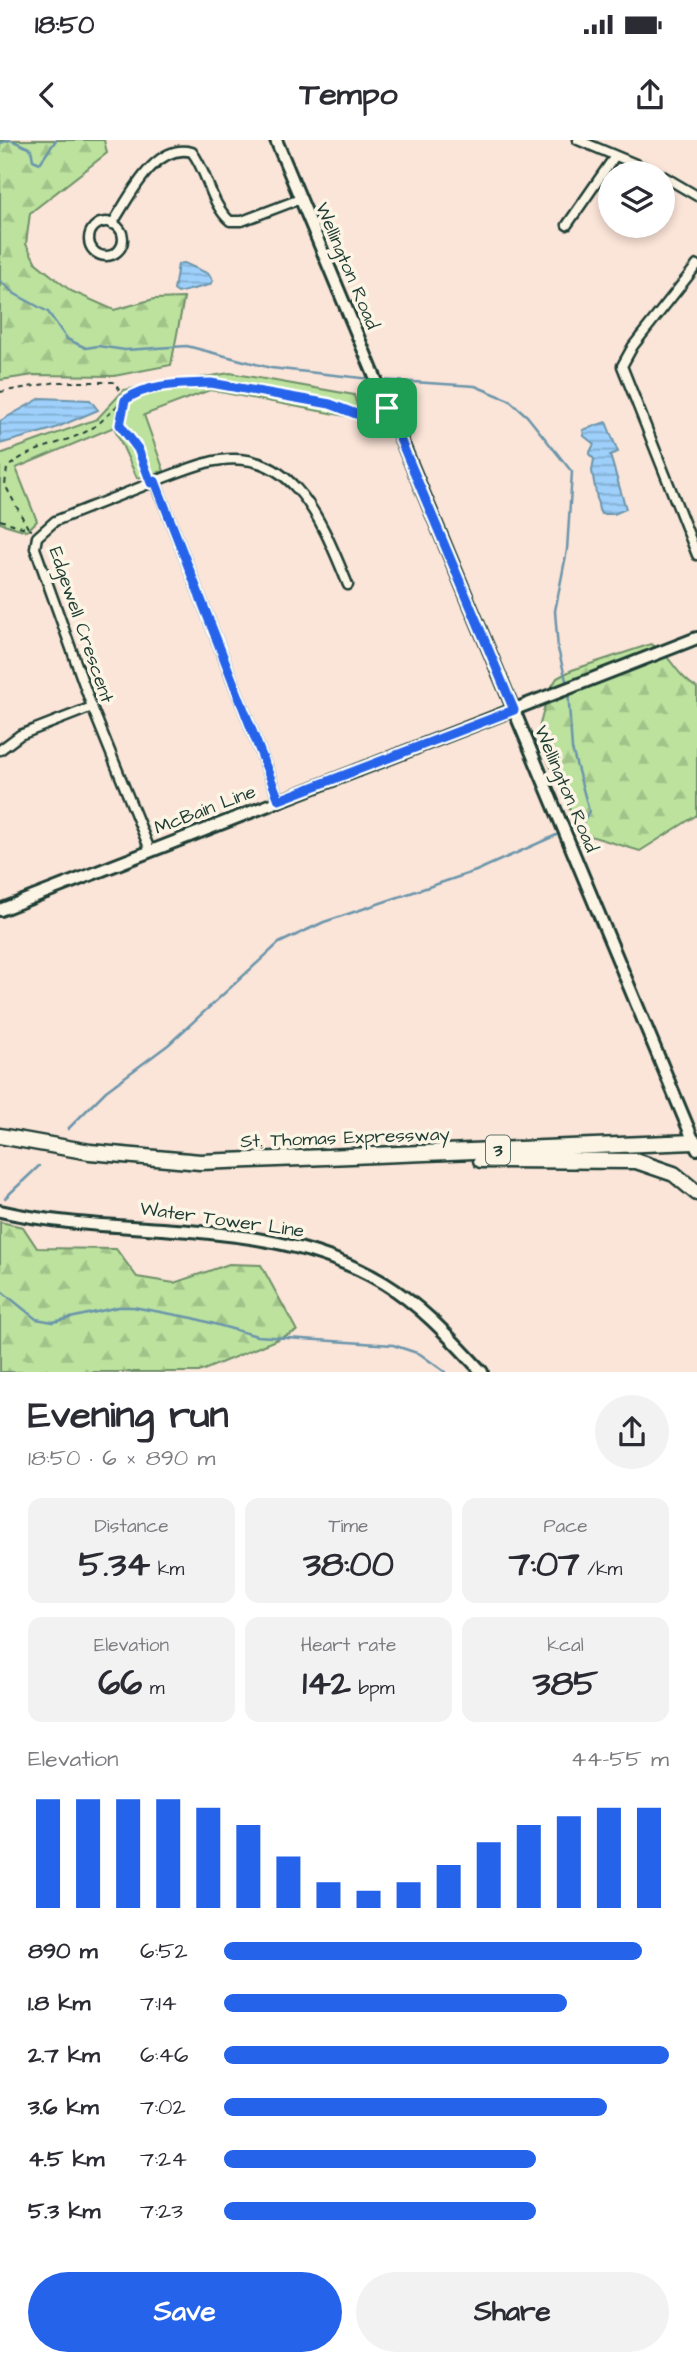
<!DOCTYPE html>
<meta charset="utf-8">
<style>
body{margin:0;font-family:"Architects Daughter",sans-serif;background:#f2f2f3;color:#2b2b33;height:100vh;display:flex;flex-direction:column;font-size:26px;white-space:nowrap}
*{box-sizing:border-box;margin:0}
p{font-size:23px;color:#7c7c81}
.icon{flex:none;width:38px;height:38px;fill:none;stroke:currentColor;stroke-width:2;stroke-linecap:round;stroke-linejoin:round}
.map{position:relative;height:1232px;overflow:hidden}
.details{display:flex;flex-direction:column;background:#fff;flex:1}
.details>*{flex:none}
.tools{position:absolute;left:598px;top:21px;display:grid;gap:14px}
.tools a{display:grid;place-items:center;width:77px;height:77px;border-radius:50%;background:#fff;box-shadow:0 4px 10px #0003;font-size:35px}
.pin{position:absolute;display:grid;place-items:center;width:60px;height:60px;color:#fff;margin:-30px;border-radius:14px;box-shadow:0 4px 10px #0006}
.round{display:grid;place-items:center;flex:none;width:74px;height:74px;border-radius:37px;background:#f2f2f3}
.overview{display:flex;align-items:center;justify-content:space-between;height:119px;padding:0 28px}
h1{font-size:38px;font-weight:700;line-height:52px}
.figures{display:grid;grid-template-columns:repeat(3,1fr);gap:10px;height:119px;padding:7px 28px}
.figures div{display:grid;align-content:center;border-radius:14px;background:#f2f2f3;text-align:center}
.figures b{font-size:35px;font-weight:700}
.figures small{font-size:19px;font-weight:400}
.figures p{font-size:19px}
.chart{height:196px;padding:14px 28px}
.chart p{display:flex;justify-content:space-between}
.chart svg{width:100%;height:126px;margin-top:7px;stroke:#2563eb;stroke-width:6}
.primary-button{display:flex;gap:14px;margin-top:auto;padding:14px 28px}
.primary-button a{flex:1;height:80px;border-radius:42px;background:#2563eb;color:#fff;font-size:28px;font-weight:700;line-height:80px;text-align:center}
.primary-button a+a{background:#f2f2f3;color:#2b2b33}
ul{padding:0 28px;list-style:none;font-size:23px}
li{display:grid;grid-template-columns:112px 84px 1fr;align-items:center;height:52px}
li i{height:18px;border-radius:9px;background:#2563eb}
.status{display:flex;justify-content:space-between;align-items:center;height:49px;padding:0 35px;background:#fff;direction:ltr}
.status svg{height:19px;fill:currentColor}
header{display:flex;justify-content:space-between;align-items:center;height:91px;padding:0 28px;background:#fff;font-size:32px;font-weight:700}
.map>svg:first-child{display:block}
.green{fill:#bce29e;stroke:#6e9069;stroke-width:2}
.forest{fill:url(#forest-firs);stroke:#6e9069;stroke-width:2}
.water{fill:url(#water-rules);stroke:#6b95ab;stroke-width:2}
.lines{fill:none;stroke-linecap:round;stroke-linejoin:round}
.stream{stroke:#6b95ab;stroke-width:2.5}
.street-casing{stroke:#1f3d34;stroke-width:13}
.secondary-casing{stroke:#1f3d34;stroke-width:16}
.highway-casing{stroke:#1f3d34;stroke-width:19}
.path{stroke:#1f3d34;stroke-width:2;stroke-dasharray:5 5;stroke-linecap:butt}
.street{stroke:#fcf5e5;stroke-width:8}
.secondary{stroke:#fcf5e5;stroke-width:10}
.highway{stroke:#fcf5e5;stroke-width:14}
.route-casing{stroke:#fff;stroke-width:14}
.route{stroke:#2563eb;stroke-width:9}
.labels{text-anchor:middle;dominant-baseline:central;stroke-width:7;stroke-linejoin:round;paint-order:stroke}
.shield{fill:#fcf5e5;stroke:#617469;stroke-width:2}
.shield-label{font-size:18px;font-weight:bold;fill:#1f3d34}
.street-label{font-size:19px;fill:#1f3d34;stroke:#fcf5e5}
</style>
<div class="status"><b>18:50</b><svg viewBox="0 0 49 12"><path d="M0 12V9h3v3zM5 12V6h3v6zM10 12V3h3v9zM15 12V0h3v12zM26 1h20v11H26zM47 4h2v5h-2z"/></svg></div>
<header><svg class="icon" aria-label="back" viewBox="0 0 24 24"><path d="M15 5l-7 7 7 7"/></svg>Tempo<svg class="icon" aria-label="share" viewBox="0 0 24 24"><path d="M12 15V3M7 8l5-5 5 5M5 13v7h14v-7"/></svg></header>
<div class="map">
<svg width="697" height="1232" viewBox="0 0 697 1232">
<defs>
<pattern id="forest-firs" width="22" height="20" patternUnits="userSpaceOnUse" patternTransform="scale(1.75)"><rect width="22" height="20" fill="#bce29e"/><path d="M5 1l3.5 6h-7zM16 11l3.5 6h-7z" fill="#a1c389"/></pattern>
<pattern id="water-rules" width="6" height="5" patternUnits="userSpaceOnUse" patternTransform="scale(1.75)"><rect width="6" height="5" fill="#9ed0fb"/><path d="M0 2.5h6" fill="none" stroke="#80aacc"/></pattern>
</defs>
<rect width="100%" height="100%" fill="#fbe4d8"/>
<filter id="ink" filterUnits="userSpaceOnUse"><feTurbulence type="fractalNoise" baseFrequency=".0143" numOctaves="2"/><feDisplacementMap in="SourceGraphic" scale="14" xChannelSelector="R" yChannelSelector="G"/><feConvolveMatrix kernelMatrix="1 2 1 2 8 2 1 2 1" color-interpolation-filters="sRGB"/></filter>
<g filter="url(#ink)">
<path class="green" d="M230 233 354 255 361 279 210 250 144 275 164 331 137 338 114 287 16 328 37 381 27 391 0 383V314L97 279 124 250Z"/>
<g class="forest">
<path d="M0 0H104L107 13 30 73 26 104 36 123 71 151 114 170 154 159 184 158 171 225 114 236 34 235 0 240Z"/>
<path d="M651 504C673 516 674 534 697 548V675L640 711 580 693 537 596 548 553 557 538 572 530Z"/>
<path d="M0 1082 23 1087 37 1108 116 1109 137 1137 174 1143 229 1124 261 1125 297 1191 199 1232H0Z"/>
</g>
<g class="water">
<path d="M184 123 209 134 213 141 209 145 178 153 174 150 178 124Z"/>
<path d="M41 258 90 260 98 270 53 289 0 304V281Z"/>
<path d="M606 282 618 312 610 315 626 369 614 374H601L599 370 592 331 594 319 589 314 594 304 584 296 583 290Z"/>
</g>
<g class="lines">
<g class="stream">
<path d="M11 0 31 9 33 20 40 23 56 0"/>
<path d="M0 3 10 0"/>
<path d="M0 141 15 154 48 172 67 199 86 208 98 206 125 210 187 206 271 228 371 239"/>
<path d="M381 240 475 246 509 260 527 276 572 332 567 410 555 471 558 509 567 544"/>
<path d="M567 690 583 682 589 671 572 609 568 550"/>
<path d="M68 989 106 951 168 905 279 803 324 782 476 731 561 693"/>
<path d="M5 1058 39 1026"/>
<path d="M0 1150 36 1179 53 1182 118 1167H133L193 1178 257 1196 393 1205 420 1214 445 1232"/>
</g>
<g class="street-casing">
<g id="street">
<path d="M578 0 657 33"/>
<path d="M663 36 697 56"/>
<circle cx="106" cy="99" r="17"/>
<path d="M112 84C129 59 154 2 192 12 208 33 210 63 230 81H242L300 59"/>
<path d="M567 85 615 16"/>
<path d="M697 125 633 206 622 226 697 415"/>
<path d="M155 341C172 335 188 328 206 323 292 300 322 382 348 445"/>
<path d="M0 610 20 595 92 567"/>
<path d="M150 710 92 567 35 408 37 397 55 381 151 343 155 341 279 660"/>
</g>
</g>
<g class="secondary-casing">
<g id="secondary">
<path d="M276 0 697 1009"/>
<path d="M0 770 697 498"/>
<path d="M0 1071C126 1100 268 1073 384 1143 422 1166 452 1200 482 1232"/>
</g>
</g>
<g class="highway-casing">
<g id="highway">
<path d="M0 996 90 1012 200 1022 694 1002"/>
<path d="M481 1020 636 1021 674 1034 697 1053"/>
</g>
</g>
<g class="path">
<path d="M0 252 57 242H115L125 260 119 285 138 309 148 334"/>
<path d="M0 380 32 390"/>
<path d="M28 388 5 345 7 328C30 307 62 305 89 290 106 281 117 261 135 253 180 231 282 253 331 264 348 268 359 277 377 271"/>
</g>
<use href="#street" class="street"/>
<use href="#secondary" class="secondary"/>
<use href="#highway" class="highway"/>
</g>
</g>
<g class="lines" filter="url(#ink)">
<g class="route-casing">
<path id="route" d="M211 243 330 264 356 274 387 268 514 570 279 660 155 341 151 343 138 309 120 285 125 260C148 243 183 244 211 243Z"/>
</g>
<use href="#route" class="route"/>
</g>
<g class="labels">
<rect class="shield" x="486" y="995.5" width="24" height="29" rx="5"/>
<g class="shield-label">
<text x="498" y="1010">3</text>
</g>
<g class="street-label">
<text transform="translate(347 126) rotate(67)">Wellington Road</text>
<text transform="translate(81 485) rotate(71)">Edgewell Crescent</text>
<text transform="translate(566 649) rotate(67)">Wellington Road</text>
<text transform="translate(205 670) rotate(-21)">McBain Line</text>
<text transform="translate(345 998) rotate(-2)">St. Thomas Expressway</text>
<text transform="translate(222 1080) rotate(8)">Water Tower Line</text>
</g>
</g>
</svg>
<div class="tools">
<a><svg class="icon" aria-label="layers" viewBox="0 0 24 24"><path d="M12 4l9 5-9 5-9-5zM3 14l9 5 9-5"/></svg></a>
</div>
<div class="pin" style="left:387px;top:268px;background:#1e9e55"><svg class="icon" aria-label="arrive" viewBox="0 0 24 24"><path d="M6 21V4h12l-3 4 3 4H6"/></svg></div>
</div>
<section class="details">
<div class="overview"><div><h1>Evening run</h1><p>18:50 · 6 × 890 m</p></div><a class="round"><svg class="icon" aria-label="share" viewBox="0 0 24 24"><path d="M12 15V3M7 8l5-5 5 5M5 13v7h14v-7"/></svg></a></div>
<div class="figures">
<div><p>Distance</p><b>5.34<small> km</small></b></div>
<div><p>Time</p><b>38:00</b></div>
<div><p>Pace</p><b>7:07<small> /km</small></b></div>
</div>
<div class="figures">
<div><p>Elevation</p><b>66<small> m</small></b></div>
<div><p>Heart rate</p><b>142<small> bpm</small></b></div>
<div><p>kcal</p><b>385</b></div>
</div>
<div class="chart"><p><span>Elevation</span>44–55 m</p>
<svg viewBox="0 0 160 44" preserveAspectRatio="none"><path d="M5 44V6M15 44V6M25 44V6M35 44V6M45 44V9M55 44V15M65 44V26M75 44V35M85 44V38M95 44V35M105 44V29M115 44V21M125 44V15M135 44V12M145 44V9M155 44V9"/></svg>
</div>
<ul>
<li><b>890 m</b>6:52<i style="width:94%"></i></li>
<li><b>1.8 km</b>7:14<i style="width:77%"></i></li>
<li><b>2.7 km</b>6:46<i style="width:100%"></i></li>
<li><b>3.6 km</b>7:02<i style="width:86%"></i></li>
<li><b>4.5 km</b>7:24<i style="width:70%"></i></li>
<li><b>5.3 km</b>7:23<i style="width:70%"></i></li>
</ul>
<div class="primary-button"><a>Save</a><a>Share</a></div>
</section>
